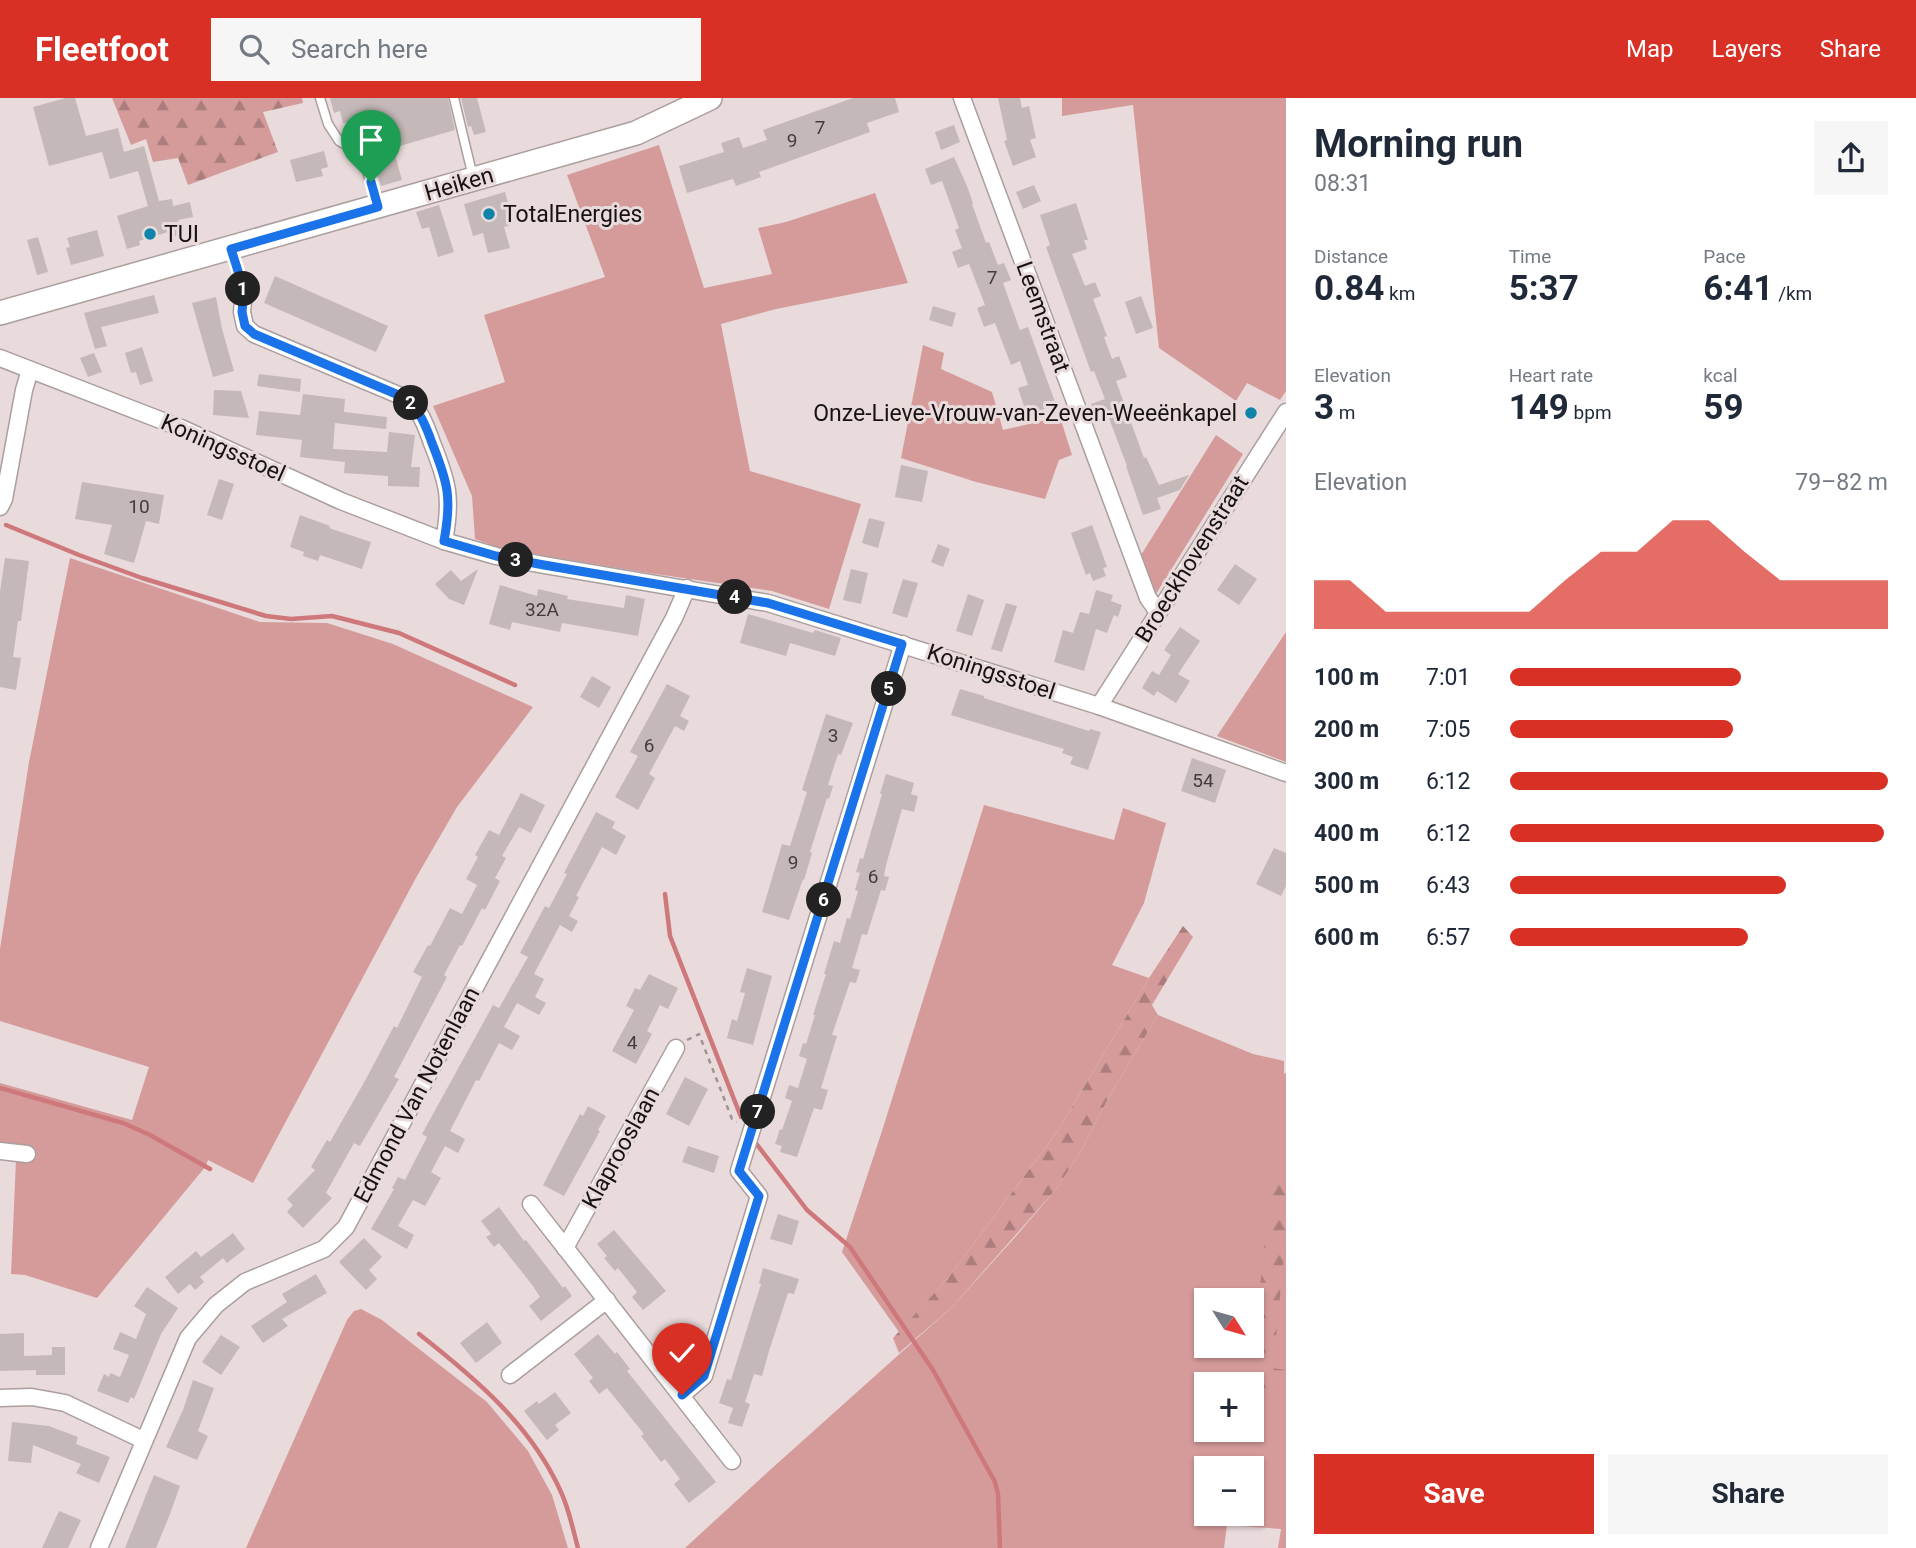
<!DOCTYPE html>
<meta charset="utf-8">
<style>
body{margin:0;font-family:Roboto,sans-serif;background:#f6f6f7;color:#1f2937;height:100vh;display:flex;flex-direction:column;font-size:26px;white-space:nowrap}
*{box-sizing:border-box;margin:0}
p{font-size:23px;color:#747a83}
.icon{flex:none;width:38px;height:38px;fill:none;stroke:currentColor;stroke-width:2;stroke-linecap:round;stroke-linejoin:round}
.map{position:relative;flex:1;overflow:hidden}
.details{display:flex;flex-direction:column;background:#fff;width:630px}
.details>*{flex:none}
.needle{width:46px;rotate:127deg}
.controls{position:absolute;left:1194px;top:1190px;display:grid;gap:14px}
.controls a{display:grid;place-items:center;width:70px;height:70px;border-radius:0px;background:#fff;box-shadow:0 2px 5px #0004;font-size:35px}
.pin{position:absolute;display:grid;place-items:center;width:60px;height:60px;color:#fff;margin:-72px -30px;border-radius:50% 50% 50% 0;rotate:-45deg;box-shadow:0 0 7px #0007}
.pin .icon{rotate:45deg}
.km{position:absolute;width:35px;height:35px;margin:-18px;border-radius:50%;background:#222;color:#fff;font-size:19px;line-height:35px;text-align:center}
.round{display:grid;place-items:center;flex:none;width:74px;height:74px;border-radius:0px;background:#f6f6f7}
.overview{display:flex;align-items:center;justify-content:space-between;height:119px;padding:0 28px}
h1{font-size:38px;font-weight:700;line-height:52px}
.figures{display:grid;grid-template-columns:repeat(3,1fr);gap:10px;height:119px;padding:7px 28px}
.figures div{display:grid;align-content:center}
.figures b{font-size:35px;font-weight:700}
.figures small{font-size:19px;font-weight:400}
.figures p{font-size:19px}
.chart{height:196px;padding:14px 28px}
.chart p{display:flex;justify-content:space-between}
.chart svg{width:100%;height:126px;margin-top:7px;fill:#d93025;opacity:.7}
.action{display:flex;gap:14px;margin-top:auto;padding:14px 28px}
.action a{flex:1;height:80px;border-radius:0px;background:#d93025;color:#fff;font-size:28px;font-weight:700;line-height:80px;text-align:center}
.action a+a{background:#f6f6f7;color:#1f2937}
ul{padding:0 28px;list-style:none;font-size:23px}
li{display:grid;grid-template-columns:112px 84px 1fr;align-items:center;height:52px}
li i{height:18px;border-radius:9px;background:#d93025}
header{display:flex;align-items:center;gap:42px;box-sizing:border-box;height:98px;padding:0 35px;background:#d93025;color:#fff}
header strong{font-size:33px}
nav{display:flex;gap:38px;margin-inline-start:auto;font-size:24px}
.search{width:490px;height:63px;background:#f6f6f7;display:flex;align-items:center;gap:18px;box-sizing:border-box;padding:0 24px;border-radius:0px;color:#747a83;font-size:26px}
main{display:flex;flex:1;min-height:0}
.map>svg:first-child{display:block}
.grass{fill:#d59b9b;fill-rule:evenodd}
.forest{fill:url(#forest-firs)}
.lines{fill:none;stroke-linecap:round;stroke-linejoin:round}
.stream{stroke:#ce787b;stroke-width:4.5}
.building{fill:#c5b8b8}
.lane-casing{stroke:#ab9e9e;stroke-width:11}
.street-casing{stroke:#ab9e9e;stroke-width:19}
.secondary-casing{stroke:#ab9e9e;stroke-width:26}
.path{stroke:#9f9494;stroke-width:2.5;stroke-dasharray:5 5;stroke-linecap:butt}
.lane{stroke:#fff;stroke-width:8}
.street{stroke:#fff;stroke-width:16}
.secondary{stroke:#fff;stroke-width:23}
.route-casing{stroke:#fff;stroke-width:14}
.route{stroke:#1a73e8;stroke-width:9}
.poi-dot{fill:#1083aa;stroke:#e9dbdb;stroke-width:2.5}
.labels{text-anchor:middle;dominant-baseline:central;stroke-width:6;stroke-linejoin:round;paint-order:stroke}
.number-label{font-size:19px;fill:#433c3c}
.street-label{font-size:23px;fill:#181313;stroke:#e9dbdb}
.poi-label{font-size:23px;fill:#181313;stroke:#e9dbdb;text-anchor:start}
</style>
<header>
<strong>Fleetfoot</strong>
<div class="search"><svg class="icon" aria-label="search" viewBox="0 0 24 24"><circle cx="10" cy="10" r="6"/><path d="M15 15l6 6"/></svg>Search here</div>
<nav><a>Map</a><a>Layers</a><a>Share</a></nav>
</header>
<main>
<div class="map">
<svg width="1286" height="1450" viewBox="0 0 1286 1450">
<defs>
<pattern id="forest-firs" width="22" height="20" patternUnits="userSpaceOnUse" patternTransform="scale(1.75)"><rect width="22" height="20" fill="#d59b9b"/><path d="M5 1l3.5 6h-7zM16 11l3.5 6h-7z" fill="#ac7d7d"/></pattern>
</defs>
<rect width="100%" height="100%" fill="#e9dbdb"/>
<g class="grass">
<path d="M1062 0H1286V293L1280 302 1247 285 1236 303 1159 250 1133 7 1062 18Z"/>
<path d="M659 47 704 190 772 176 758 130 786 124 875 95 908 185 776 211 721 226 750 373 861 406 829 511 772 493 642 474 502 451 475 441 472 398 433 308 505 284 484 217 605 179 567 77Z"/>
<path d="M923 247 944 255 941 271 992 294 1003 332 1060 319 1072 357 1059 362 1045 401 976 384 901 360Z"/>
<path d="M1216 337 1243 356 1156 496 1141 457Z"/>
<path d="M70 460 260 524 327 525 393 546 533 609 457 709 417 778 253 1085 208 1062 206 1068 97 1200 25 1177 11 1176 16 1062 0 1048V985L132 1022 149 969 0 923V851L29 664Z"/>
<path d="M1286 534V664L1217 638Z"/>
<path d="M984 707 1114 742 1123 710 1166 725 1144 805 1112 867 1149 880 1057 1034 948 1180 899 1234 842 1154 882 1033Z"/>
<path d="M1158 917 1253 956 1284 963V975L1286 976V1450H1278L1281 1431 1227 1427 1224 1450H685L770 1372 952 1209 1017 1137 1057 1090 1081 1053 1109 999ZM1206 1202H1251V1248H1206ZM1206 1286H1251V1332H1206ZM1206 1370H1251V1416H1206Z"/>
<path d="M361 1211 382 1222 487 1304 528 1353 552 1397 568 1450H246L347 1222 354 1213Z"/>
</g>
<g class="forest">
<path d="M112 0H302L303 5 263 14 278 54 188 87 178 60 153 64 146 41 131 47Z"/>
<path d="M1183 828 1193 839 1152 907 1158 917 1109 999 1081 1053 1057 1090 952 1209 899 1255 893 1240 948 1180 1057 1034 1149 880Z"/>
<path d="M1273 1069 1286 1070V1138L1273 1270 1286 1272V1295L1264 1290 1250 1280Z"/>
</g>
<g class="lines">
<g class="stream">
<path d="M6 427 79 457 142 480 266 518 291 521 332 518 399 535 515 587"/>
<path d="M665 796 670 838 741 1019"/>
<path d="M0 990 123 1025 150 1037 210 1071"/>
<path d="M755 1044 807 1112 850 1149 933 1272 995 1384 998 1396 1000 1450"/>
<path d="M419 1236C475 1280 531 1327 561 1394 569 1411 573 1432 578 1450"/>
</g>
</g>
<g class="building">
<path d="M66 0H75L86 38 118 30 124 54 144 48 159 103 172 101 173 108 190 104 193 119 178 122 182 136 170 140 168 134 139 143 140 147 127 151 117 118 148 108 138 73 110 81 102 54 49 68 33 9Z"/>
<path d="M330 0H448L455 32 393 50 402 82 381 88 360 22 343 25 340 13 334 15Z"/>
<path d="M461 0H477L486 34 474 37 471 28 468 29Z"/>
<path d="M853 0H895L899 14 867 25 870 34 759 74 761 79 736 88 733 81 687 95 679 68 724 54 721 45 739 39 743 50 767 42 763 32Z"/>
<path d="M998 0H1020L1022 10 1029 8 1036 40 1030 42 1036 59 1013 68 1004 43 1007 42Z"/>
<path d="M954 27 960 44 941 52 935 34Z"/>
<path d="M324 53 328 69 321 71 323 78 296 84 290 62Z"/>
<path d="M954 59 967 88 973 105 972 106 986 145 989 144 998 167 1004 165 1011 182 1003 185 1020 232 1028 229 1056 307 1027 317 1018 290 1028 287 1020 263 1011 267 995 225 984 229 977 210 985 207 969 166 958 170 952 154 962 150 955 132 959 130 942 83 931 87 925 71Z"/>
<path d="M1034 87 1041 103 1023 111 1016 94Z"/>
<path d="M505 94 514 126 504 129 510 150 488 155 483 135 473 138 464 106Z"/>
<path d="M1076 105 1088 142H1084L1087 151 1072 156 1085 188 1095 184 1101 198 1093 201 1107 238 1104 239 1112 261 1119 258 1127 279 1116 283 1144 360 1146 359 1159 387 1189 377 1180 392 1157 400 1161 411 1143 417 1126 368H1127L1107 315 1096 319 1091 306 1105 301 1094 273 1091 274 1046 149 1050 147 1040 117Z"/>
<path d="M439 107 454 154 438 159 429 129 422 131 416 114Z"/>
<path d="M97 132 104 158 71 167 66 150 70 149 67 140Z"/>
<path d="M38 139 48 174 37 177 27 142Z"/>
<path d="M275 178 388 228 376 254 264 205Z"/>
<path d="M154 197 159 215 101 229 107 248 95 251 84 215Z"/>
<path d="M1141 198 1153 230 1136 236 1125 204Z"/>
<path d="M216 199 222 231 234 273 213 279 192 205Z"/>
<path d="M933 208 956 215 952 229 929 222Z"/>
<path d="M142 249 153 283 140 287 136 274 131 275 125 255Z"/>
<path d="M94 255 102 274 88 279 80 260Z"/>
<path d="M259 276 301 281 300 294 257 288Z"/>
<path d="M214 292 241 293 249 320 213 317Z"/>
<path d="M303 296 345 301 344 314 387 319 386 331 335 325 333 351 387 354 389 334 415 337 411 369H420L419 389 388 388V378L344 375 345 364 300 359 302 342 256 337 259 313 300 317Z"/>
<path d="M901 367 928 373 922 404 895 399Z"/>
<path d="M219 381 234 386 222 422 207 417Z"/>
<path d="M82 384 164 397 159 426 146 423 134 465 104 456 112 427 75 421Z"/>
<path d="M300 417 330 428 329 430 371 444 362 471 320 457 318 463 303 458 304 454 290 449Z"/>
<path d="M869 420 885 424 878 450 862 445Z"/>
<path d="M1092 427 1107 469 1103 470 1106 478 1093 483 1090 475 1086 477 1071 435Z"/>
<path d="M938 446 950 451 943 469 931 464Z"/>
<path d="M5 460 29 463 21 523H18L13 559 21 560 16 592 0 589V494Z"/>
<path d="M1235 466 1257 481 1239 507 1217 492Z"/>
<path d="M478 471 464 507 449 501 435 486 451 472 461 483Z"/>
<path d="M851 471 868 475 861 506 843 502Z"/>
<path d="M903 481 918 485 907 520 892 515Z"/>
<path d="M500 487 537 498 538 491 568 498 567 501 624 510 626 497 645 501 638 538 562 525 560 534 512 524 510 532 489 526Z"/>
<path d="M1096 492 1113 497 1111 503 1122 507 1118 519 1114 517 1107 535 1096 531 1084 573 1054 564 1063 532 1073 535 1080 514 1089 516Z"/>
<path d="M968 496 984 502 972 538 956 533Z"/>
<path d="M1006 505 1017 508 1002 554 991 551Z"/>
<path d="M748 516 813 535 815 532 841 540 835 558 790 545 786 558 740 545Z"/>
<path d="M1180 529 1200 543 1178 576 1190 583 1176 605 1157 593 1154 598 1142 590 1152 573 1159 577 1171 557 1164 552Z"/>
<path d="M592 578 611 589 599 610 580 599Z"/>
<path d="M667 586 690 598 680 618 689 623 684 633 675 628 649 676 655 680 638 712 615 699 638 658 630 654Z"/>
<path d="M960 591 984 598V600L1089 633 1090 631 1101 634 1088 672 1070 666 1073 659 1062 655 1064 651 951 617Z"/>
<path d="M826 616 853 625 841 657 838 656 828 687 833 688 829 701 827 700 810 754 812 755 804 782 803 781 789 822 762 814 782 746 790 748 807 694 802 692Z"/>
<path d="M1192 660 1226 672 1215 705 1181 693Z"/>
<path d="M886 676 914 685 911 696 918 698 914 714 902 711 886 767 884 778 889 779 885 793 881 792 867 837 862 836 852 870 860 872 856 885 850 884 832 937 837 938 821 990 828 992 822 1012 814 1010 797 1059 780 1054 782 1048 775 1046 780 1031 782 1032 792 1003 785 1000 789 987 798 990 807 961 799 958 803 945 806 946 815 917H813L826 876H824L834 843 840 845 847 820 850 821 858 793 855 792 860 775 856 774 860 760 863 761 882 696H880Z"/>
<path d="M521 695 545 707 531 735 519 729 502 758 506 760 495 780 500 783 485 812 482 810 462 848 460 847 444 877 447 879 394 979 399 981 360 1048 354 1045 326 1095 332 1100 303 1130 287 1114 293 1107 287 1101 315 1072 311 1069 327 1042 330 1044 366 981 394 928 397 930 422 879 413 874 428 847 430 848 450 810 462 816 477 787 466 781 478 759 475 757 489 732 499 737Z"/>
<path d="M596 714 615 724 612 730 626 738 616 757 602 749 576 798 579 799 569 818 578 823 572 834 560 827 534 876 544 881 535 899 546 905 539 917 517 905 504 929 520 938 512 952 499 945 479 983 476 982 450 1033 465 1041 458 1055 445 1048 431 1074 441 1080 425 1108 413 1102 398 1128 414 1137 407 1151 371 1131 394 1091 392 1090 398 1079 405 1082 427 1039 422 1036 493 907 499 910 528 859 520 855 545 808 549 810 567 776 564 775Z"/>
<path d="M1274 750 1286 755V788L1281 798 1256 786Z"/>
<path d="M747 870 772 878 753 947 727 940 732 921 737 923 745 895 740 894Z"/>
<path d="M649 876 678 890 668 911 660 907 647 933 652 936 636 966 612 953 634 912 626 908 635 890 640 892Z"/>
<path d="M685 979 708 991 689 1028 666 1016Z"/>
<path d="M588 1008 606 1018 598 1032 600 1033 564 1098 543 1087 580 1016 583 1018Z"/>
<path d="M688 1048 719 1058 714 1075 682 1064Z"/>
<path d="M499 1109 524 1143 526 1142 563 1190 565 1188 572 1198 541 1223 529 1208 540 1199 533 1188 499 1145 494 1149 486 1139 491 1136 481 1123Z"/>
<path d="M778 1116 799 1123 792 1147 770 1141Z"/>
<path d="M614 1132 666 1193 643 1212 632 1199 637 1194 618 1170 615 1173 604 1160 607 1158 597 1146Z"/>
<path d="M233 1135 245 1151 227 1165 223 1160 200 1179 204 1184 195 1192 190 1186 178 1196 165 1179 196 1153 201 1159Z"/>
<path d="M364 1140 382 1159 369 1172 377 1181 366 1192 339 1164Z"/>
<path d="M763 1170 799 1181 794 1196 788 1195 769 1253 762 1278 754 1276 745 1304 750 1306 742 1329 728 1325 733 1310 719 1305 727 1281 731 1282 761 1186 759 1185Z"/>
<path d="M316 1176 327 1195 282 1221 288 1228 263 1245 251 1228 287 1204 282 1196Z"/>
<path d="M147 1189 178 1210 161 1236 134 1301 131 1299 128 1305 97 1293 104 1276 109 1279 110 1275 120 1279 129 1257 113 1251 120 1234 136 1241 146 1216 134 1208Z"/>
<path d="M487 1224 502 1245 476 1265 460 1245Z"/>
<path d="M24 1235V1258L52 1257V1249H65V1277H36V1272L0 1273V1236Z"/>
<path d="M598 1236 615 1256 617 1254 630 1271 627 1273 716 1384 689 1405 674 1386 680 1381 665 1361 661 1364 641 1338 644 1336 607 1290 599 1296 589 1283 593 1280 574 1256Z"/>
<path d="M221 1237 240 1249 221 1277 202 1264Z"/>
<path d="M193 1282 214 1290 198 1333 208 1338 197 1362 166 1349 183 1312Z"/>
<path d="M555 1294 571 1315 555 1327 559 1332 547 1342 524 1313 537 1303 539 1306Z"/>
<path d="M12 1324 49 1328 78 1339 76 1346 110 1359 99 1385 76 1375 81 1366 33 1347 31 1365 8 1363Z"/>
<path d="M154 1377 180 1388 170 1416 156 1450H125Z"/>
<path d="M59 1413 81 1422 68 1450H42Z"/>
</g>
<g class="lines">
<g class="lane-casing">
<g id="lane">
<path d="M320 0 328 26 339 43 356 53 364 63 377 107"/>
<path d="M454 0 473 79"/>
</g>
</g>
<g class="street-casing">
<g id="street">
<path d="M962 0 1148 500 1158 514"/>
<path d="M244 192 242 214 245 228 254 236 408 301C421 314 426 328 432 345 448 385 452 400 444 443"/>
<path d="M0 260 181 330 341 403 444 443 496 458 544 467 768 505 1099 608 1286 675"/>
<path d="M0 409 4 401 24 292 30 272"/>
<path d="M1099 608 1286 314"/>
<path d="M0 1053 27 1056"/>
<path d="M531 1106 732 1363"/>
<path d="M565 1150 676 950"/>
<path d="M510 1277 607 1202"/>
<path d="M682 1297 704 1278 759 1098 739 1073 903 546"/>
<path d="M0 1300 32 1299 65 1305 143 1342"/>
<path d="M99 1450 188 1240 216 1207 245 1184 324 1151 346 1129 674 520 687 490"/>
</g>
</g>
<g class="secondary-casing">
<path id="secondary" d="M0 215 636 35 710 0"/>
</g>
<path class="path" d="M687 942 699 936 732 1021 737 1024"/>
<use href="#lane" class="lane"/>
<use href="#street" class="street"/>
<use href="#secondary" class="secondary"/>
</g>
<g class="lines">
<g class="route-casing">
<path id="route" d="M371 84 378 109 231 151 244 192 242 214 245 228 254 236 408 301C420 314 426 328 432 345 448 385 452 400 444 443L496 458 544 467 768 505 902 546 739 1073 759 1098 704 1278 682 1297"/>
</g>
<use href="#route" class="route"/>
</g>
<g class="poi-dot">
<circle cx="489" cy="116" r="7"/>
<circle cx="150" cy="136" r="7"/>
<circle cx="1251" cy="315" r="7"/>
</g>
<g class="labels">
<g class="number-label">
<text x="820" y="29">7</text>
<text x="792" y="42">9</text>
<text x="992" y="179">7</text>
<text x="139" y="408">10</text>
<text x="542" y="511">32A</text>
<text x="833" y="637">3</text>
<text x="649" y="647">6</text>
<text x="1203" y="682">54</text>
<text x="793" y="764">9</text>
<text x="873" y="778">6</text>
<text x="632" y="944">4</text>
</g>
<g class="street-label">
<text transform="translate(459 86) rotate(-16)">Heiken</text>
<text transform="translate(1043 219) rotate(70)">Leemstraat</text>
<text transform="translate(223 350) rotate(24)">Koningsstoel</text>
<text transform="translate(1192 461) rotate(-58)">Broeckhovenstraat</text>
<text transform="translate(991 574) rotate(18)">Koningsstoel</text>
<text transform="translate(417 997) rotate(-62)">Edmond Van Notenlaan</text>
<text transform="translate(621 1050) rotate(-61)">Klaprooslaan</text>
</g>
<g class="poi-label">
<text x="503" y="116">TotalEnergies</text>
<text x="164" y="136">TUI</text>
<text x="1237" y="315" text-anchor="end">Onze-Lieve-Vrouw-van-Zeven-Weeënkapel</text>
</g>
</g>
</svg>
<div class="controls">
<a><svg class="needle" viewBox="-14 -14 28 28"><path d="M0-13l5 13h-10z" fill="#e53935"/><path d="M0 13l5-13h-10z" fill="#747a83"/></svg></a>
<a>+</a>
<a>−</a>
</div>
<div class="pin" style="left:371px;top:84px;background:#1e9e55"><svg class="icon" aria-label="arrive" viewBox="0 0 24 24"><path d="M6 21V4h12l-3 4 3 4H6"/></svg></div>
<div class="pin" style="left:682px;top:1297px;background:#d93025"><svg class="icon" aria-label="check" viewBox="0 0 24 24"><path d="M5 12l5 5 9-10"/></svg></div>
<b class="km" style="left:243px;top:191px">1</b>
<b class="km" style="left:411px;top:305px">2</b>
<b class="km" style="left:516px;top:462px">3</b>
<b class="km" style="left:735px;top:499px">4</b>
<b class="km" style="left:889px;top:591px">5</b>
<b class="km" style="left:824px;top:802px">6</b>
<b class="km" style="left:758px;top:1014px">7</b>
</div>
<section class="details">
<div class="overview"><div><h1>Morning run</h1><p>08:31</p></div><a class="round"><svg class="icon" aria-label="share" viewBox="0 0 24 24"><path d="M12 15V3M7 8l5-5 5 5M5 13v7h14v-7"/></svg></a></div>
<div class="figures">
<div><p>Distance</p><b>0.84<small> km</small></b></div>
<div><p>Time</p><b>5:37</b></div>
<div><p>Pace</p><b>6:41<small> /km</small></b></div>
</div>
<div class="figures">
<div><p>Elevation</p><b>3<small> m</small></b></div>
<div><p>Heart rate</p><b>149<small> bpm</small></b></div>
<div><p>kcal</p><b>59</b></div>
</div>
<div class="chart"><p><span>Elevation</span>79–82 m</p>
<svg viewBox="0 0 160 44" preserveAspectRatio="none"><path d="M0 44V27L10 27L20 38L30 38L40 38L50 38L60 38L70 27L80 17L90 17L100 6L110 6L120 17L130 27L140 27L150 27L160 27V44z"/></svg>
</div>
<ul>
<li><b>100 m</b>7:01<i style="width:61%"></i></li>
<li><b>200 m</b>7:05<i style="width:59%"></i></li>
<li><b>300 m</b>6:12<i style="width:100%"></i></li>
<li><b>400 m</b>6:12<i style="width:99%"></i></li>
<li><b>500 m</b>6:43<i style="width:73%"></i></li>
<li><b>600 m</b>6:57<i style="width:63%"></i></li>
</ul>
<div class="action"><a>Save</a><a>Share</a></div>
</section>
</main>
